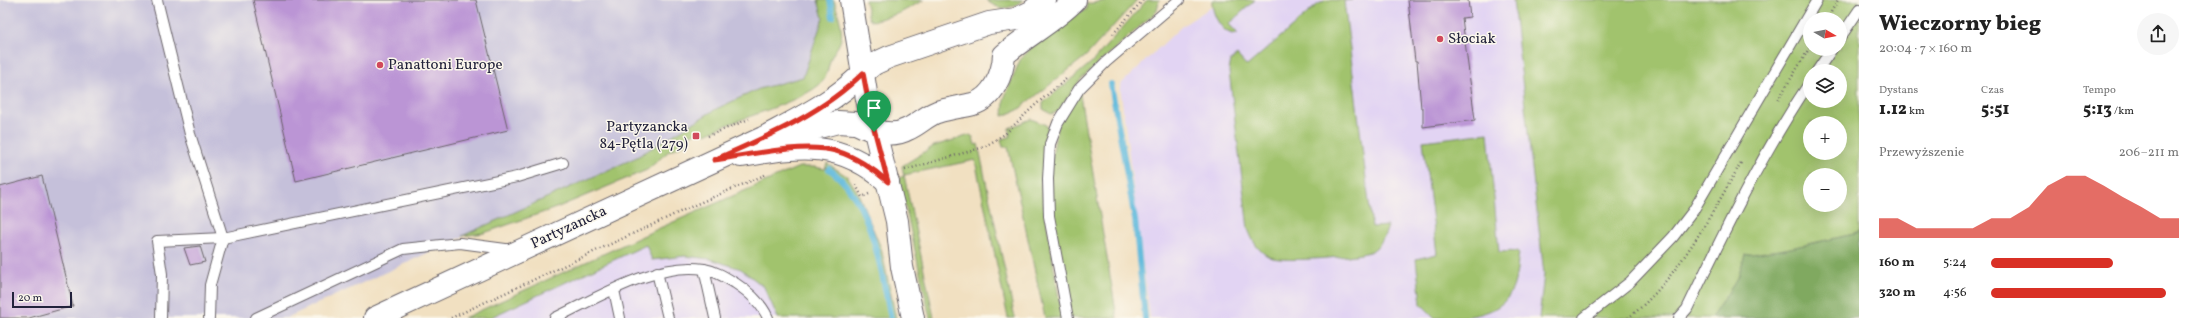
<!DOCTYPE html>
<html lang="pl">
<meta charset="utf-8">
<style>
body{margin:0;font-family:Vollkorn,serif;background:#f6f6f6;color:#222;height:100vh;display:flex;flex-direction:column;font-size:15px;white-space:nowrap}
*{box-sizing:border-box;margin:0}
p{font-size:13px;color:#767676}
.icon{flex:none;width:22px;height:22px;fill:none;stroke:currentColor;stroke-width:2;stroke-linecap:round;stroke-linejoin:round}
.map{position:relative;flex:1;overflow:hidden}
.sheet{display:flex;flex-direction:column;background:#fff;width:340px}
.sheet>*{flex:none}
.needle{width:26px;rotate:100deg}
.controls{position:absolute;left:1803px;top:12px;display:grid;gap:8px}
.controls a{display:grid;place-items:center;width:44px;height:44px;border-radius:50%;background:#fff;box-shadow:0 4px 16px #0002;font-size:20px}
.scale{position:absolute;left:12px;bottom:10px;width:60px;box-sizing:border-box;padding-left:4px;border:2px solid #22223b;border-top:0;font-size:11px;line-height:14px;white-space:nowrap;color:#22223b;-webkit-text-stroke:3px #fbf7ec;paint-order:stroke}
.pin{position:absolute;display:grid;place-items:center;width:34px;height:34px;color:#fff;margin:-41px -17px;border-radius:50% 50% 50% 0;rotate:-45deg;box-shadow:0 0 4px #0007}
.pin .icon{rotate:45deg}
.round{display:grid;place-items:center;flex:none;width:42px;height:42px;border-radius:21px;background:#f6f6f6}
.headline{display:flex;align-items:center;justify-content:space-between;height:68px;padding:0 20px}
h1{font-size:22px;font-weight:800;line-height:30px}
.metrics{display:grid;grid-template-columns:repeat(3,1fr);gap:6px;height:68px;padding:4px 20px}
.metrics div{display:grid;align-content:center}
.metrics b{font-size:17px;font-weight:800}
.metrics small{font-size:11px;font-weight:400}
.metrics p{font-size:11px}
.chart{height:112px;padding:8px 20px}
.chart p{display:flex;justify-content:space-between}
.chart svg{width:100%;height:72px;margin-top:4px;fill:#d93025;opacity:.7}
ul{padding:0 20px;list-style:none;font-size:13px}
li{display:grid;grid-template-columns:64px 48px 1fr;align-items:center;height:30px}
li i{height:10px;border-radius:5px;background:#d93025}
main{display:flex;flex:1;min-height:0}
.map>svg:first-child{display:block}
.built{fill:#e2d4f3}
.industrial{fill:#c5c0da}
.green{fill:#a1c36d;stroke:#627254;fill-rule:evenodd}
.forest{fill:#80a960;stroke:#51664e}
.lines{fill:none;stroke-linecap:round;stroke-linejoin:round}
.stream{stroke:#5eb9dc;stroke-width:6}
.building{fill:#bb95d5}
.service-casing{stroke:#6a646a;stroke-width:12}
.tertiary-casing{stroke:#6a646a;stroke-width:24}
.secondary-casing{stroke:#6a646a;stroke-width:24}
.primary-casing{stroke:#6a646a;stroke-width:24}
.path{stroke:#6a646a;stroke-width:2.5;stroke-dasharray:1 3;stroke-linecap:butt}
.service{stroke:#fff;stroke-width:10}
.tertiary{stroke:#fff;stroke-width:22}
.secondary{stroke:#fff;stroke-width:22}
.primary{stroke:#fff;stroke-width:22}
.route-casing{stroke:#fff;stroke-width:8}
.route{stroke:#d93025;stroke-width:5}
.poi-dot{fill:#d1495b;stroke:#fbf7ec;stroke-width:1.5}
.labels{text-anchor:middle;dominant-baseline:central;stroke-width:3;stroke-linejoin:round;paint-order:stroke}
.poi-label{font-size:15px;fill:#22223b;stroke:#fbf7ec;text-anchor:start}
.street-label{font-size:15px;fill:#22223b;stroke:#fbf7ec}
</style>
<main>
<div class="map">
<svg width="1859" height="318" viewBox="0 0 1859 318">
<rect width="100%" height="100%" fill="#fbf7ec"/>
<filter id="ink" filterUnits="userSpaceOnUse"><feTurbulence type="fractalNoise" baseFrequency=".025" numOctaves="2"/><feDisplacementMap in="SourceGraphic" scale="8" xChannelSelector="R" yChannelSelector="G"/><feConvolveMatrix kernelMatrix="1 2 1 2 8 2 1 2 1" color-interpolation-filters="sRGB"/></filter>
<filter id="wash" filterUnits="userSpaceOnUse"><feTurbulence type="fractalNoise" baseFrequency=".012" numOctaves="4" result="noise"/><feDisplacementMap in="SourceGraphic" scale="16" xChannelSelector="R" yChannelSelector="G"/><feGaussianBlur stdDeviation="0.9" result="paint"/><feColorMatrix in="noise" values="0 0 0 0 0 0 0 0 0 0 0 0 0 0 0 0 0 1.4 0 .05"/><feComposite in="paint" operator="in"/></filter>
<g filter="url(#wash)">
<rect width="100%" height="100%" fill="#f1e0c1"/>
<g class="built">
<path d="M1222 0H1513L1544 274 1539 318H1150L1120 85 1182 26Z"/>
<path d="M697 219 839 318H476Z"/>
</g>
<path class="industrial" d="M0 0H818L823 18 803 77 759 89 716 109 637 157 286 318H0Z"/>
<g class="green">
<path d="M818 0H834C837 11 845 32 840 42 838 48 833 52 831 58 828 66 828 74 823 81 807 101 732 120 706 134L703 129 687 137 689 142 669 151 647 170 556 208 484 233 462 236 637 157 716 109 759 89 803 77 823 18Z"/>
<path d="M865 0H924L900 13 873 21 869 19Z"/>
<path d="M986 0H1023C1010 10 999 11 986 0Z"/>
<path d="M1110 0H1137L1086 56 1018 110 1003 116 1004 99 1020 60 1032 47 1079 13 1087 9 1086 4Z"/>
<path d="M1147 0H1159L1157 11 1081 79 1057 112 1051 114 1043 109V103L1092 62Z"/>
<path d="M1212 0H1255L1229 24 1238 34C1222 37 1211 12 1212 0Z"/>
<path d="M1326 0H1352L1344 1 1372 227 1388 226C1385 236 1380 248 1369 252 1355 257 1282 263 1270 257 1258 252 1252 240 1248 229L1229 71 1231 60 1237 55 1247 66 1317 5Z"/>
<path d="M1513 0H1859V233L1786 249 1745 255 1738 278 1711 318H1539L1544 274ZM1810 19H1840V49H1810ZM1810 71H1840V101H1810ZM1810 123H1840V153H1810ZM1810 175H1840V205H1810Z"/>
<path d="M1079 89 1117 318H1068L1048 179 1058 123Z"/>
<path d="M1031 119 1046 125 1049 130 1041 186 1062 318H1045L1008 147H1003L1001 139 1010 137 1009 128Z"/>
<path d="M1488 133 1499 252 1517 251 1519 253C1517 265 1517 279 1512 290 1500 318 1460 318 1435 318L1421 304 1416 259 1437 254 1423 141Z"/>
<path d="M970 135 973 137 975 145 978 144 1015 318H1008L975 160 904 175 934 318H930L899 178 904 176 902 166 934 146Z"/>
<path d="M827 163 848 177 857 191 881 248 896 318H778L764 287 741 269 710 259 685 256 652 260 646 245 489 318H464L662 227 776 177 799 167H814L825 169Z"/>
</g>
<path class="forest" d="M1859 233V318H1711L1738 278 1745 255 1786 249Z"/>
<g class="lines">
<g class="stream">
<path d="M830 0 833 17"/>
<path d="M1111 84 1135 220 1145 318"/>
<path d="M829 169C872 199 881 270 891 318"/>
</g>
</g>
<g id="blocks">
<g class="building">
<path d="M253 0H476L508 130 296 181Z"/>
<path d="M1408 0H1468L1470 17 1462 18 1475 120 1423 127V108H1421L1417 61H1415Z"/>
<path d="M42 176 73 306 29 318H0V187Z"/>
<path d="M200 246 205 262 190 265 184 248Z"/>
</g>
</g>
</g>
<g filter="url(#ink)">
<use href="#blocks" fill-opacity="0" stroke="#6a646a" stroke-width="1"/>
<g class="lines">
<g class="service-casing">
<g id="service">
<path d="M157 0 190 134 223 238 210 285 209 318"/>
<path d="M1840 38 1859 10"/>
<path d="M1817 71 1832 49"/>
<path d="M704 269 715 318"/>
<path d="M657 272 668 318"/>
<path d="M614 290 620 318"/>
<path d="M161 318 162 274 157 241 223 238 517 177 563 163"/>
<path d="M256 318 403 249 460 243 513 250"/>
<path d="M555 318C597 298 657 261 704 269 716 271 725 277 735 283 749 292 761 302 768 318"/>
<path d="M1068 318 1049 216 1048 179 1050 144 1058 123 1079 89 1106 62 1179 0"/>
<path d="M1584 318 1630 282 1673 237 1693 211 1817 0"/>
<path d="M1679 318 1687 309C1725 230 1761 155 1810 82"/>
</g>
</g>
<g class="tertiary-casing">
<g id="tertiary">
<path d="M863 73 874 64 889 57 989 23 1016 19 1031 12 1045 0"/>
<path d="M858 124C874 132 892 138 908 129 919 124 926 116 937 112 949 108 961 107 973 104 993 98 1003 74 1004 55 1027 35 1054 22 1075 0"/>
</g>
</g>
<g class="secondary-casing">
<g id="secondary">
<path d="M788 135 838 122 855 123"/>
<path d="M741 156C801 146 839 139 888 182"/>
<path d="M375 318 763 138C798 119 834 102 863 73"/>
</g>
</g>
<g class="primary-casing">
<path id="primary" d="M851 0 867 99 897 221 902 267 913 318"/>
</g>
<g class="path">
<path d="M1827 19 1838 0"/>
<path d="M1113 34 1143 0"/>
<path d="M1778 100 1810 47"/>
<path d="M708 136 749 119"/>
<path d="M905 170 984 147 1005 134 1033 107 1066 79"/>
<path d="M856 185 862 197 869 194"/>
<path d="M451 318 697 204 767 174"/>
<path d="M1628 318C1676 282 1712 213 1742 161"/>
</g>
<use href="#service" class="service"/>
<use href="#tertiary" class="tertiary"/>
<use href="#secondary" class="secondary"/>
<use href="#primary" class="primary"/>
</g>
</g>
<g class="lines" filter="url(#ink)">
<g class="route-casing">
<path id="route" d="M863 73 872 121 888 182C874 169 854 156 836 151 804 142 748 155 714 160 766 137 822 114 863 73Z"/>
</g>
<use href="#route" class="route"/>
</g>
<g class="poi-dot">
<circle cx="1440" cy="39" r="4"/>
<circle cx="380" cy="65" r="4"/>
<rect x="692" y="132" width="8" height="8" rx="2"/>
</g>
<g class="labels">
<g class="poi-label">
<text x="1448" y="39">Słociak</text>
<text x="388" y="65">Panattoni Europe</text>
<text x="688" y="127" text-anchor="end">Partyzancka<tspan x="688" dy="17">84-Pętla (279)</tspan></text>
</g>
<g class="street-label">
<text transform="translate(569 228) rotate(-25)">Partyzancka</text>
</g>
</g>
</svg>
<div class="controls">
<a><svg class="needle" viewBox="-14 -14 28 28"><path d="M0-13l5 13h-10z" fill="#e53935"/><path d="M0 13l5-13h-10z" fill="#767676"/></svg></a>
<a><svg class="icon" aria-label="layers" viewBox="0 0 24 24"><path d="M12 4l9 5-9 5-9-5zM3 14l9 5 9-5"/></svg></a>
<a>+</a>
<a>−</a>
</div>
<div class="scale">20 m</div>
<div class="pin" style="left:874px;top:132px;background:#1e9e55"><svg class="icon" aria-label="arrive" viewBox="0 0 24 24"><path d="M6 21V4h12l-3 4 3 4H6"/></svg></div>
</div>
<section class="sheet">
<div class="headline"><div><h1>Wieczorny bieg</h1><p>20:04 · 7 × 160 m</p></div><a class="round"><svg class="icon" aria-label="share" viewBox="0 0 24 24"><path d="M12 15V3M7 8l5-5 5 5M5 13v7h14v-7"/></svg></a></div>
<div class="metrics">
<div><p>Dystans</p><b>1.12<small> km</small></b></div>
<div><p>Czas</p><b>5:51</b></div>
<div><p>Tempo</p><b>5:13<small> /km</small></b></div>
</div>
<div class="chart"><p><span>Przewyższenie</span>206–211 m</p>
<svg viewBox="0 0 160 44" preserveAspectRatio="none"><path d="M0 44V32L10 32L20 38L30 38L40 38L50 38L60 32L70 32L80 25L90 12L100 6L110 6L120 12L130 19L140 25L150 32L160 32V44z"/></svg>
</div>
<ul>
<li><b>160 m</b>5:24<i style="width:65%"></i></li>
<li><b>320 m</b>4:56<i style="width:93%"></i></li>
</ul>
</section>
</main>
